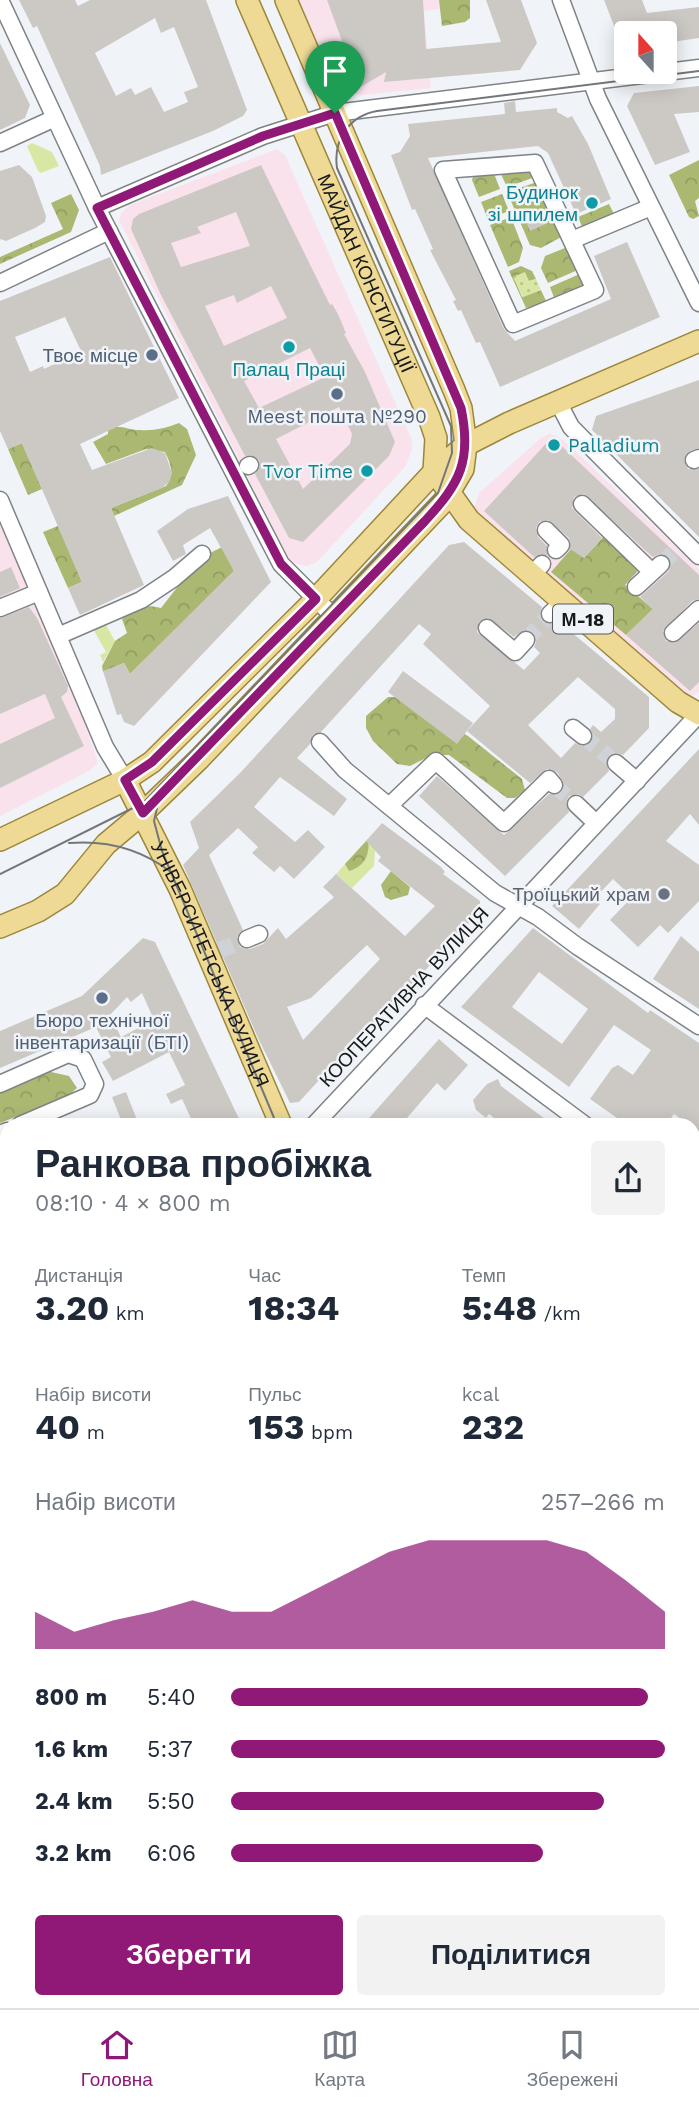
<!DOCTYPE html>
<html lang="uk">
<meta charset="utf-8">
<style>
body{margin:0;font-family:"Work Sans",sans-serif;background:#f2f2f3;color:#1f2937;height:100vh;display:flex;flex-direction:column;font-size:26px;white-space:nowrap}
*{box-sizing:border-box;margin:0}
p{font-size:23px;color:#747a83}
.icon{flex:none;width:38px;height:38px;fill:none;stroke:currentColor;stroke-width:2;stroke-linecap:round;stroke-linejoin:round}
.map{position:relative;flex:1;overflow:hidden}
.details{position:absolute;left:0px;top:1118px;width:700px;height:891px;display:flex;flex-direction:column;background:#fff;border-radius:21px 21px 0 0;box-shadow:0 4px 18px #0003}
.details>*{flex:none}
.needle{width:46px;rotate:339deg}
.fabs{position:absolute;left:614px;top:21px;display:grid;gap:14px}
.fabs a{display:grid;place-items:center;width:63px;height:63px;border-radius:7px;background:#fff;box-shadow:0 4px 18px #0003;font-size:35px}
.pin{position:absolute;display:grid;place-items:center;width:60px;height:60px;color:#fff;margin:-72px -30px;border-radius:50% 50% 50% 0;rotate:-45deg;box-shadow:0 0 7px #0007}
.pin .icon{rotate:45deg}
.round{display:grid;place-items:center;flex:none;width:74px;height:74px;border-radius:7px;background:#f2f2f3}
.head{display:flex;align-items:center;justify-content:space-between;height:119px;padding:0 35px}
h1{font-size:38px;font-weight:700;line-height:52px}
.metrics{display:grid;grid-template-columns:repeat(3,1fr);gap:10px;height:119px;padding:7px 35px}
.metrics div{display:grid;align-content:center}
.metrics b{font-size:35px;font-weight:700}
.metrics small{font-size:19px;font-weight:400}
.metrics p{font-size:19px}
.chart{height:196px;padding:14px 35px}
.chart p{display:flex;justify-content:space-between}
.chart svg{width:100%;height:126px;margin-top:7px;fill:#901877;opacity:.7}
.button{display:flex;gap:14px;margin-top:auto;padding:14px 35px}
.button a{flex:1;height:80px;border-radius:7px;background:#901877;color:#fff;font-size:28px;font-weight:700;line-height:80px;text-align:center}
.button a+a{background:#f2f2f3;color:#1f2937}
ul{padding:0 35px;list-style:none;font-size:23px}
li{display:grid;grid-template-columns:112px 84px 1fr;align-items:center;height:52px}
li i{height:18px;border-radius:9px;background:#901877}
.tabs{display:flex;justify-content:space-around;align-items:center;height:98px;border-top:2px solid #e0e1e3;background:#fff;font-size:19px;color:#747a83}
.tabs a{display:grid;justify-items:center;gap:4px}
.tabs .active{color:#901877}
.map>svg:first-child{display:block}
.commercial{fill:#fae2ec}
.grass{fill:#d9e7a4}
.forest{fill:url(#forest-crowns)}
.park{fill:url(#park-dots)}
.water{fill:#88c8f7;stroke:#6693b4;stroke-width:2}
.building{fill:#ccc9c5;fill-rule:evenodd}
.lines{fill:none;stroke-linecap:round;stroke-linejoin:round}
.minor-tunnel{stroke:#cfd3d7;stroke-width:16;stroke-dasharray:16 8;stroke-linecap:butt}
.minor-casing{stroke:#7f8386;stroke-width:19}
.major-casing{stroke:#9b863a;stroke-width:24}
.minor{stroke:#fff;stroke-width:16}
.major{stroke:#eeda94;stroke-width:21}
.tram{stroke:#747779;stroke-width:2}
.route-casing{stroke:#fff;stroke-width:14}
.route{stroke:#901877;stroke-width:9}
.culture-dot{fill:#0f9aa8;stroke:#f0f4f8;stroke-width:2.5}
.service-dot{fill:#5c6f8a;stroke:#f0f4f8;stroke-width:2.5}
.worship-dot{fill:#6b7280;stroke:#f0f4f8;stroke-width:2.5}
.labels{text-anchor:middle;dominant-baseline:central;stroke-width:5;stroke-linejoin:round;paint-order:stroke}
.shield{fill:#f0f4f8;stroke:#585a5c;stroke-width:2}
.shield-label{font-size:18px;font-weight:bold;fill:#171819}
.culture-label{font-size:19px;fill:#0d838f;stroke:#f0f4f8;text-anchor:end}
.street-label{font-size:19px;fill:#171819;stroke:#f0f4f8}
.service-label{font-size:19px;fill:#4e5e75;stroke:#f0f4f8}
.worship-label{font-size:19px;fill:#5b616d;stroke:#f0f4f8;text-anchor:end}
</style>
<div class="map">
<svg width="699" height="2008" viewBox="0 0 699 2008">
<defs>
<pattern id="forest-crowns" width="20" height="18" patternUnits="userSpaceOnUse" patternTransform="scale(1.75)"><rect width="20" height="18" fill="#aab872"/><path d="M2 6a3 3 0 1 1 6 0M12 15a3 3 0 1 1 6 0" fill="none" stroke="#929d62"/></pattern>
<pattern id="park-dots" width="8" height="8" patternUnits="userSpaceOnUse" patternTransform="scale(1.75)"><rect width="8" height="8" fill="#d9e7a4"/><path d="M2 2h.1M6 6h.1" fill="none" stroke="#bac58d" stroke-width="1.8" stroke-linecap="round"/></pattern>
</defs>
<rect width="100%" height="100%" fill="#f0f4f8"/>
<g class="commercial">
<path d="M299 0H439L440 9 424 11 431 88 362 95 343 91 334 82Z"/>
<path d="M277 149 285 155 412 440V450L405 467 317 562 307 566 294 563 287 555 119 220 121 213 130 205Z"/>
<path d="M549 434 557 436 569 445 699 569V692L695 695 687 696 474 508 479 493 542 437Z"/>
<path d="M0 524 74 692 98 763 89 771 0 816Z"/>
</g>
<g class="grass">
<path d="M32 143 52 152 59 166 41 173 38 171 27 146Z"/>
<path d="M106 625 115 641 103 662 100 655 106 652 93 629Z"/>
<path d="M368 839V843L375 851 374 866 352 888 336 874Z"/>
</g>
<g class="forest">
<path d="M439 0H470V18L465 22 442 26Z"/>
<path d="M699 160V198L695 201 699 216 693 219 689 217 669 175Z"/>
<path d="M530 169 535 177 507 187 499 170Z"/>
<path d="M493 171 500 189 479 197 472 180 474 173Z"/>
<path d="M537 182 565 235 541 248 530 245 507 192Z"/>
<path d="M71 194 79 210 71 232 0 264V257L63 229 51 203Z"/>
<path d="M502 194 509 211 488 219 481 202Z"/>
<path d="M609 204 615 216 583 229 578 217Z"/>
<path d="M511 217 523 248 519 262 508 267 490 225Z"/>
<path d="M565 248 568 253 572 252 580 269 548 283 541 268 545 256Z"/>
<path d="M521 266 532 271 536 279 529 281 514 277 522 297 541 290 547 303 526 308 509 271Z"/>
<path d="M582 273 583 286 555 300 550 287Z"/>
<path d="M179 423 187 429 196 455 182 485 114 516 111 508 166 486C175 475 171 464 165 452L146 449 106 464 93 442 108 434V428C122 424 127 430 140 430 154 431 166 428 179 423Z"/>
<path d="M22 443 42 489 28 495 8 449Z"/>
<path d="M58 526 82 582 68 588 43 532Z"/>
<path d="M606 534 640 568 625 585 653 609 626 635 551 572 572 548 584 558Z"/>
<path d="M222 547 234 571 227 578 130 674 124 663 103 672 102 666 115 641 127 633 122 619C134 607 144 604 161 608L200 558Z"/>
<path d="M388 697H399L468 736 522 779 525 790 515 798H507L449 755H432L410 766 397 764 373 741 366 728V716Z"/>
<path d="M368 839C370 853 366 866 349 871L345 864Z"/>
<path d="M391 871 410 887 408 895 391 900 385 897 381 885Z"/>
<path d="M42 1070 69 1076 77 1088 68 1096 0 1123V1089Z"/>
</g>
<g class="park">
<path d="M525 272 529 281 536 279 541 290 523 297 513 277Z"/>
<path d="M693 1804 699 1805V1872L693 1870Z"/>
<path d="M7 1854V1984L0 1985V1855Z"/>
<path d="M186 2002H302L299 2008H198Z"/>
</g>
<g class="water">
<path d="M7 1555V1662L0 1664V1556Z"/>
<path d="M693 1697 699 1698V1788L693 1787Z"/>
</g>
<g class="building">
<path d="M19 0H75L78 6 90 0H206L247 110 243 116 213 131 101 175 100 166 37 26 33 28ZM155 18 161 33 174 27 198 87 184 92 188 102 164 112 151 87 135 95 131 88 116 96 95 53Z"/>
<path d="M327 0H423L426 49 501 42 486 0H521L537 43 520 70 384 82 386 72 354 91 356 79Z"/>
<path d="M604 0H642L647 13 699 7V38L665 43V33H622L616 31Z"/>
<path d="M0 43 30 105 25 118 0 130Z"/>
<path d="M699 86V112L674 114 690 152 655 165 627 106 634 93Z"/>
<path d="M515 101 516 112 557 108V112L568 118 572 116 588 144 611 199 576 214 548 153 538 146 428 158 504 329 515 341 611 299 594 256 627 242 660 317 500 387 480 342 476 343 461 310 458 311 453 301 456 300 430 250 433 249 415 209 412 210 391 155 400 152 410 136 408 124 505 114 504 103Z"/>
<path d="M19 165 32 177 46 216 45 222 35 228 6 241 0 239V171Z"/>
<path d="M261 165 330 305 332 304 338 314 346 333 344 334 365 372 395 442 389 456 303 542 289 538 255 474 260 466 259 460 251 455 245 456 161 295 131 229 133 219 139 214ZM236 212 250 246 181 267 171 243 201 233 197 227ZM271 286 287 318 224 346 205 306 234 295 237 303ZM310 348 325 377 259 408 244 381ZM339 407 352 434 350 444 303 489 276 439Z"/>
<path d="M542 211 548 223 530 231 525 219Z"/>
<path d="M110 257 179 398 80 444 92 470 152 448 165 453 172 473 169 482 162 488 111 508 144 585 80 615 68 588 82 582 22 443 8 449 0 431V301ZM65 317 81 351 44 369 43 366 30 372 15 337Z"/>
<path d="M699 380V448L690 451 684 459 688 469H699V537L592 430 596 416Z"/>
<path d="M552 437 699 575V599L692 601 663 631 666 641 675 643 699 623V682L690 691 626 635 653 609 640 597 669 571 671 562 668 556 659 554 653 557 646 551 584 494 574 497 572 508 602 538 584 558 570 549 569 538 548 520 539 522 536 528 538 537 547 546V555L534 557 484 511Z"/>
<path d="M228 496 271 582 134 726 124 722 121 714 117 715 103 671 124 663 130 674 234 571 210 528 183 545 186 554 173 561 157 531 188 509Z"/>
<path d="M464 542 542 607 540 616 543 622 552 624 558 621 649 697V728L623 755 617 753 609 756 606 762 609 771 583 797 578 794 569 796 566 802 569 812 505 876 419 796 437 776 504 835 549 794 561 793 564 783 557 772 547 769 530 783 467 731 490 706 423 644 431 634 419 624 321 732 313 735 310 744 297 758 347 799 334 816 280 777 254 807 295 842 308 830 325 847 294 879 280 866 274 872 252 853 258 847 238 828 209 855 243 930 237 937 240 947 250 949 263 944 278 928 286 939 334 897 323 887 336 874 405 936 435 906 378 861 381 857 366 841 382 823 441 867 445 872 443 874 480 901V911L352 1050 342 1055 299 1102 290 1103 258 1038 183 865 199 848 190 822 241 772 449 545ZM488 618 514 637 524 630 534 633 536 642 534 647 540 653 524 670 477 632 479 622ZM578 677 615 709V719L601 732 593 725 590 729 593 737 591 743 582 746 575 743 561 758 528 725ZM367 945 380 959 303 1040 287 1007 311 998Z"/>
<path d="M11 567 20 588 0 597V572Z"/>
<path d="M29 607 37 618 68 686 67 692 61 697 84 746 0 788V744L55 718 45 694 0 714V618Z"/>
<path d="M403 671 473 723 457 744 388 692Z"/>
<path d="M699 749V825L690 814 666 841 699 865V901L668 933 660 925 638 947 610 920 632 897 613 879 594 899 600 904 579 929 552 906Z"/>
<path d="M533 928 648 1013 650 1010 699 1043V1132L674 1114 666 1125H627L590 1099 612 1068 618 1065 633 1075 651 1050 614 1025 569 1087 461 1007ZM539 972 588 1009 562 1044 512 1007Z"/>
<path d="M681 936 699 952V1009L653 979Z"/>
<path d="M143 938 155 942 242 1125H194L182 1099 171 1104 166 1094 185 1085 169 1052 113 1081 102 1062 111 1057 96 1027 0 1068V1031L82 996ZM142 993 154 1020 121 1037 110 1015 127 997 131 1002Z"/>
<path d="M439 1039 468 1065 445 1091 437 1083 401 1125H363Z"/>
<path d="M498 1079 501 1086 553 1125H503L489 1114 486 1118 476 1110 473 1100 487 1084Z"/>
<path d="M126 1092 139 1125H123L112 1097Z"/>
</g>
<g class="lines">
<g class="minor-tunnel">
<path d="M661 564 675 551"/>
<path d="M526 640 550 614"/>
<path d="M583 736 616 763"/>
<path d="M554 785 576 804"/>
<path d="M218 951 247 939"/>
</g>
<g class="minor-casing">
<g id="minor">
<path d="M0 0 97 208 281 564 335 618"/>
<path d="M561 0 598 99 699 303"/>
<path d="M0 143 55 118"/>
<path d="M535 163 595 290 513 324 443 170Z"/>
<path d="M97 208 263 136 335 113 699 68"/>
<path d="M572 240 651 207"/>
<path d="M0 283 109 231"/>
<path d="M558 402 571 427 699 556"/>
<path d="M694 460 699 458"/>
<path d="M248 466 250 465"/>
<path d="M0 500 105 747 125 780"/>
<path d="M582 504 652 572"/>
<path d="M546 530 561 545 556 550"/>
<path d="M532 575 542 564"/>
<path d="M636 587 661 564"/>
<path d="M0 608 39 592"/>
<path d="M550 614 563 602"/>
<path d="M487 628 515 652 526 640"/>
<path d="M673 633 699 609"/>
<path d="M58 636 141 600 174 578 202 554"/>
<path d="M573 728 583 736"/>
<path d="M320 742 345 770 495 893 538 917 577 946 699 1026"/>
<path d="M616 763 637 781"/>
<path d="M576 804 596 823"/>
<path d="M389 806 436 761 504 823 549 779 554 785"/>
<path d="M247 939 259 934"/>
<path d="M424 1005 585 1125"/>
<path d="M0 1084 68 1054 83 1059 95 1084 90 1095 20 1125"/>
<path d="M314 1125 699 714"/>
<path d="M0 1134 7 1131"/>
<path d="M0 1178 7 1194"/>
<path d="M693 1205 699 1210"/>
<path d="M0 1305 7 1303"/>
<path d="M693 1403 699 1396"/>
<path d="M0 1419 7 1417"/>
<path d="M0 1477 7 1475"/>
<path d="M0 1509 7 1508"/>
<path d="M339 2008 343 2002"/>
</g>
</g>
<g class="major-casing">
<g id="major">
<path id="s1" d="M247 0 429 417 436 438 434 472"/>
<path d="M442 482 469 520 678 702 699 714"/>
<path id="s2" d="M125 780 180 889 281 1125"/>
<path d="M0 840 125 780 152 762 316 599 434 472 466 445 509 423 699 341"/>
<path d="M0 927 38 911 65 894 106 844 143 813 199 759 444 501 463 469 466 445 461 408 454 390 286 0"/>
<path d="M0 1740 7 1737"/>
<path d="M693 1893 699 1895"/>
<path d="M693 1942 699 1950"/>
</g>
</g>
<use href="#minor" class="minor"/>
<use href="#major" class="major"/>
<g class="tram">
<path d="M162 787 154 821 162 851 277 1125"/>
<path d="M69 843C106 840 141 849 171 872"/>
<path d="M0 874 143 803 438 493 452 453 451 426 337 168C333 140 349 116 377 111L699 71"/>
<path d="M693 1967 699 1979"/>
<path d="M693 1985 699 1998"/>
</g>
</g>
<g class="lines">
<g class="route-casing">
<path id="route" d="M335 113 461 408C472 461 460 483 425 521L143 813 125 780 152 762 316 599 281 564 97 208 263 136Z"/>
</g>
<use href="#route" class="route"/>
</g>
<g class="culture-dot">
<circle cx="592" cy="203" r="7"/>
<circle cx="289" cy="347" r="7"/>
<circle cx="554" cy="445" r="7"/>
<circle cx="367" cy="471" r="7"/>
</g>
<g class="service-dot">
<circle cx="152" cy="355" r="7"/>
<circle cx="337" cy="394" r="7"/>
<circle cx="102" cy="998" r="7"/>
</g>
<circle class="worship-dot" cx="664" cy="894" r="7"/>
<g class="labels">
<rect class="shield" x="553" y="604.5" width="60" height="29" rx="5"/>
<g class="shield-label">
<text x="583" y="619">М-18</text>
</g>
<g class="culture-label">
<text x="578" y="192">Будинок<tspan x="578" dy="22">зі шпилем</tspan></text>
<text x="289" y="369" text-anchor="middle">Палац Праці</text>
<text x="568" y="445" text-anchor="start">Palladium</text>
<text x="353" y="471">Tvor Time</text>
</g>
<g class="street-label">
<text stroke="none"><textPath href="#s1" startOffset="298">МАЙДАН КОНСТИТУЦІЇ</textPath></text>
<text stroke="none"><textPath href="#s2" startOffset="203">УНІВЕРСИТЕТСЬКА ВУЛИЦЯ</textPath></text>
<text transform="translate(404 997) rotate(-47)">КООПЕРАТИВНА ВУЛИЦЯ</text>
</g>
<g class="service-label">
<text x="138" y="355" text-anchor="end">Твоє місце</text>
<text x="337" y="416">Meest пошта №290</text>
<text x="102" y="1020">Бюро технічної<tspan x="102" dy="22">інвентаризації (БТІ)</tspan></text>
</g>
<g class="worship-label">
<text x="650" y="894">Троїцький храм</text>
</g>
</g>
</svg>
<div class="fabs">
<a><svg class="needle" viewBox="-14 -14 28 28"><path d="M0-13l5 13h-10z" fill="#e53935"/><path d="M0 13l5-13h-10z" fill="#747a83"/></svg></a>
</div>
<div class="pin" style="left:335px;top:113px;background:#1e9e55"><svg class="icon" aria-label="arrive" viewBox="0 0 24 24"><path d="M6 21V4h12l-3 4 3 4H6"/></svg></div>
<section class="details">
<div class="head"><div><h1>Ранкова пробіжка</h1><p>08:10 · 4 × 800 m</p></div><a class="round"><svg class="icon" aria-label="share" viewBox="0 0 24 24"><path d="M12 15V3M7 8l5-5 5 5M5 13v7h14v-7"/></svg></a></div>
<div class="metrics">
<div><p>Дистанція</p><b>3.20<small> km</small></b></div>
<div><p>Час</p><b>18:34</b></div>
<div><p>Темп</p><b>5:48<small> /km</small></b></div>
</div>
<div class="metrics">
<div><p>Набір висоти</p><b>40<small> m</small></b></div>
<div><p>Пульс</p><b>153<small> bpm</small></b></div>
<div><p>kcal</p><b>232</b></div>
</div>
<div class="chart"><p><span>Набір висоти</span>257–266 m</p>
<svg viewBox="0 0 160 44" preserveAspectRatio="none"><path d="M0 44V31L10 38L20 34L30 31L40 27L50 31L60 31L70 24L80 17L90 10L100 6L110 6L120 6L130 6L140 10L150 20L160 31V44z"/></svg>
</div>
<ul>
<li><b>800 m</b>5:40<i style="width:96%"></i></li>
<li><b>1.6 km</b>5:37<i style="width:100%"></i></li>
<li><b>2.4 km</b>5:50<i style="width:86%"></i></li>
<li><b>3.2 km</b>6:06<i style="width:72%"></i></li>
</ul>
<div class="button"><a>Зберегти</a><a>Поділитися</a></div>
</section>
</div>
<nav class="tabs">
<a class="active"><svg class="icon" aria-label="home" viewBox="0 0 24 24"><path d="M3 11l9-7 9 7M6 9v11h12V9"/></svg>Головна</a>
<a><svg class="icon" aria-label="map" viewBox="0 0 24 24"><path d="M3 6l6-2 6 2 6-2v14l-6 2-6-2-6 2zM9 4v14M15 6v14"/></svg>Карта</a>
<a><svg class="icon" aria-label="saved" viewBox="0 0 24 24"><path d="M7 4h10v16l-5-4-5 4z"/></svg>Збережені</a>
</nav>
